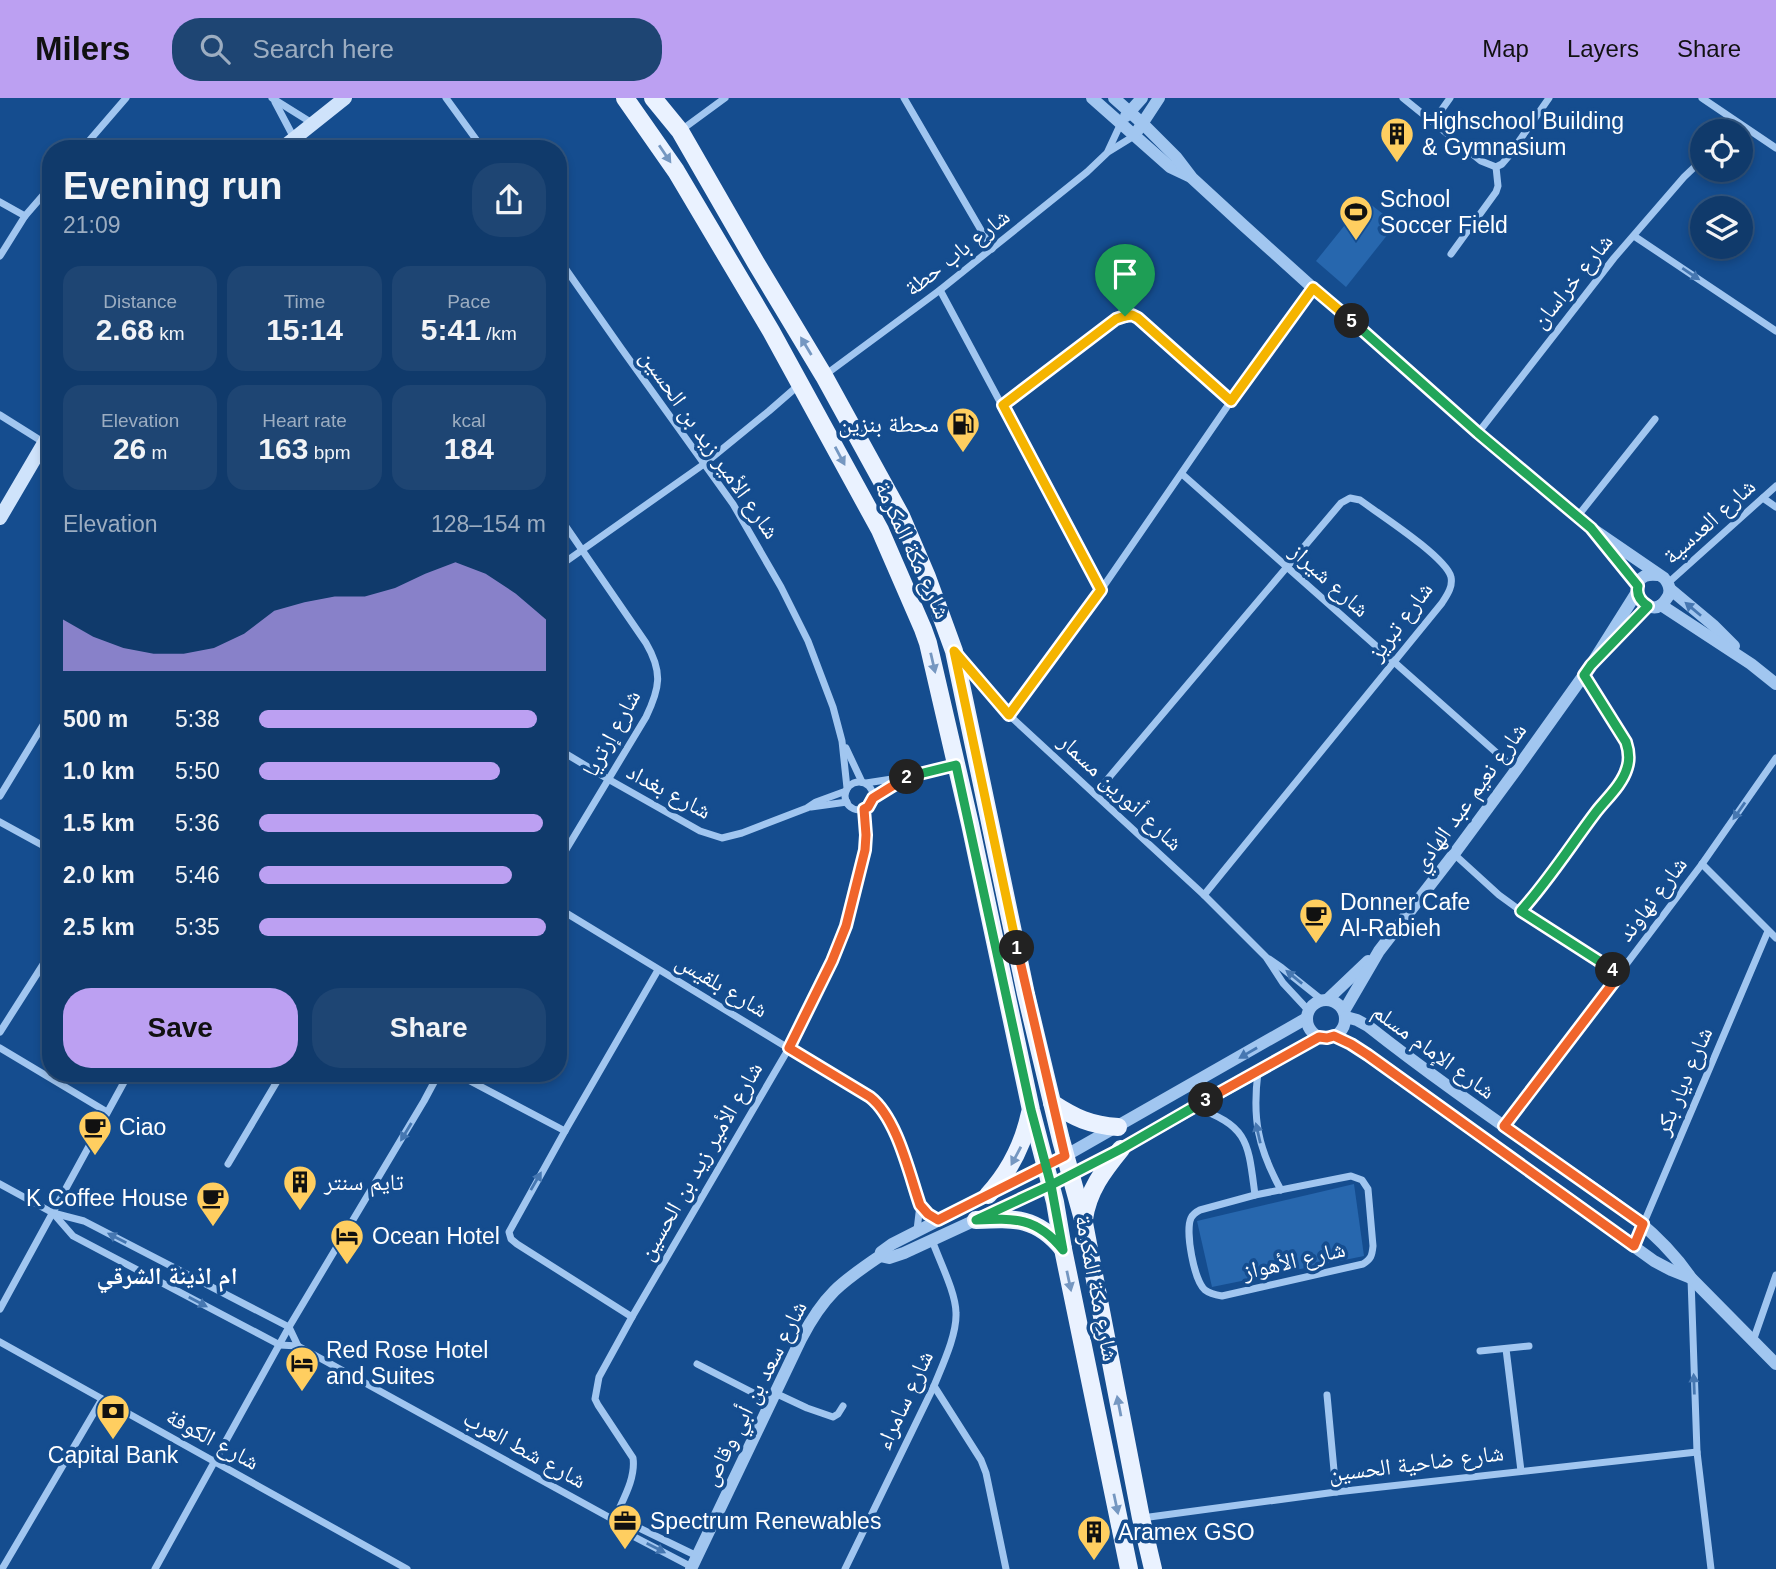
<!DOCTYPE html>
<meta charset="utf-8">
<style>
body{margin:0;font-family:Arial,"Noto Naskh Arabic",sans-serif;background:#1e4573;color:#f1f3f6;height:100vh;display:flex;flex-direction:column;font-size:26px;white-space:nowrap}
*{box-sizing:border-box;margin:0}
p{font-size:23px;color:#9cadc1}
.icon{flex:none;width:38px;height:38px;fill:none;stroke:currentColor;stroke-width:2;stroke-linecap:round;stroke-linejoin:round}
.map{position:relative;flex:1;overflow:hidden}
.details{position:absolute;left:42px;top:42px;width:525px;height:942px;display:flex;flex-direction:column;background:#103a6b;border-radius:28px;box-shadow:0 4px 10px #0003,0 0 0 2px #30547e}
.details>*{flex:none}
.fabs{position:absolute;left:1690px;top:21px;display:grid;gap:14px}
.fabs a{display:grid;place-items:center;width:63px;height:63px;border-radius:50%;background:#103a6b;box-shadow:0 4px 10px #0003,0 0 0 2px #30547e;font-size:35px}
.pin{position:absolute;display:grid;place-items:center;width:60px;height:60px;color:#fff;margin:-72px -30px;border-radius:50% 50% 50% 0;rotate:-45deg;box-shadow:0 0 7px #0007}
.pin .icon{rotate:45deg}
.km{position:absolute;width:35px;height:35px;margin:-18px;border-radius:50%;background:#222;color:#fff;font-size:19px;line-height:35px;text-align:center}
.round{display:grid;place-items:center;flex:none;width:74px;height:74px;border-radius:28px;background:#1e4573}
.summary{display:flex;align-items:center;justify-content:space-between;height:119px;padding:0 21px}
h1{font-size:38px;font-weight:700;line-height:52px}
.metrics{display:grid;grid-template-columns:repeat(3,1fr);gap:10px;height:119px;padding:7px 21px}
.metrics div{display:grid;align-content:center;border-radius:18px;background:#1e4573;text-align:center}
.metrics b{font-size:30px;font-weight:700}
.metrics small{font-size:19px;font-weight:400}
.metrics p{font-size:19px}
.chart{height:196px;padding:14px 21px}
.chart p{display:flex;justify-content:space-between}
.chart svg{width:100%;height:126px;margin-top:7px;fill:#bca0f2;opacity:.7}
.primary-button{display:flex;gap:14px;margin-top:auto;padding:14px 21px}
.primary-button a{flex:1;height:80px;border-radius:28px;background:#bca0f2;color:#111;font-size:28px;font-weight:700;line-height:80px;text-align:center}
.primary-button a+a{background:#1e4573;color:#f1f3f6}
ul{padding:0 21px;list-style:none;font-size:23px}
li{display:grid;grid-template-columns:112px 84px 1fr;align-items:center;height:52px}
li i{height:18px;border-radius:9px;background:#bca0f2}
header{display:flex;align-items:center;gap:42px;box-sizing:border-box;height:98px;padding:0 35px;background:#bca0f2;color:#111}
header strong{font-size:33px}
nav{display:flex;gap:38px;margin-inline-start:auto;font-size:24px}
.search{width:490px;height:63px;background:#1e4573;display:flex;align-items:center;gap:18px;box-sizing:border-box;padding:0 24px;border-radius:28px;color:#9cadc1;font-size:26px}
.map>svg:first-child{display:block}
.green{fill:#2767ae}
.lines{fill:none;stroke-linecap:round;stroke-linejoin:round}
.minor{stroke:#a1c6f0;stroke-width:7}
.tertiary{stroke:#a1c6f0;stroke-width:12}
.secondary{stroke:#cfe3fb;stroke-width:14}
.primary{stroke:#eaf2ff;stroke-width:18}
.oneway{fill:#7597c1}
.oneway2{fill:#4677b1}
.split-1-casing{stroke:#fff;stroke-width:14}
.split-2-casing{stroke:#fff;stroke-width:14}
.split-3-casing{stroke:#fff;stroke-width:14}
.split-4-casing{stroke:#fff;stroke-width:14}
.split-5-casing{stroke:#fff;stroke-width:14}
.split-6-casing{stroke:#fff;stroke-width:14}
.split-1{stroke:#f5b400;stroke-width:9}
.split-2{stroke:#f0652b;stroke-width:9}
.split-3{stroke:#22a559;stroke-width:9}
.split-4{stroke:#f0652b;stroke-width:9}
.split-5{stroke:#22a559;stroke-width:9}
.split-6{stroke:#f5b400;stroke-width:9}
.labels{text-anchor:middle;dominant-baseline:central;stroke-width:7;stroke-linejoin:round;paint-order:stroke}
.poi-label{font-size:23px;fill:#fff;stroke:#154d8f;text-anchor:start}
.street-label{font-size:23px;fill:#fff;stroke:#154d8f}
.neighbourhood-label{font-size:24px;font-weight:bold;fill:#fff;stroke:#154d8f}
</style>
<header>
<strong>Milers</strong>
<div class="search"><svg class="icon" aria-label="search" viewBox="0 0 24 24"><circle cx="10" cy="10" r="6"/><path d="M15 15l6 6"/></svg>Search here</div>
<nav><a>Map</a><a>Layers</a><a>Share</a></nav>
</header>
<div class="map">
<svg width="1776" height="1471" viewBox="0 0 1776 1471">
<rect width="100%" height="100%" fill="#154d8f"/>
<g class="green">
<path d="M1365 102 1396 126 1346 189 1316 163Z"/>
<path d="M1354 1086 1364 1158 1212 1189 1197 1123Z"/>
</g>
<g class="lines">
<g class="minor">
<path d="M272 0 312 25"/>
<path d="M446 0 483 51"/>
<path d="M904 0 992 151"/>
<path d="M1403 0 1481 63 1496 69 1502 66 1508 59 1549 0"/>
<path d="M1702 0 1776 50"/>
<path d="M275 4 294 40"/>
<path d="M1433 24 1450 0"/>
<path d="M680 33 725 0"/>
<path d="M82 51 126 0"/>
<path d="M1108 53 1121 25"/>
<path d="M0 104 25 118"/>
<path d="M1634 138 1776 233"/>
<path d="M1451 156 1496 94 1498 88 1496 69"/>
<path d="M0 158 25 118 51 88"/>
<path d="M558 160 621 250 733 406 781 489 808 543 833 609 842 643 847 690"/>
<path d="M940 192 1101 492"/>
<path d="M825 277 940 192 1087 74 1108 54 1134 38"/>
<path d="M1003 307 1116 221 1132 217 1145 226 1231 303"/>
<path d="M0 317 51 349"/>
<path d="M1478 335 1614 160 1684 79 1703 61"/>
<path d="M1182 376 1516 672"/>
<path d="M1763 400 1776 409"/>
<path d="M558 417 646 545C663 574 660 590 646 619L558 765"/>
<path d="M1577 419 1655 321"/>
<path d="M558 469 704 366 769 313 800 286"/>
<path d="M1668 485 1776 388"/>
<path d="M960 561 1009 617 1204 797 1266 859 1283 885 1309 913"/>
<path d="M1009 617 1101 492 1231 303 1313 190"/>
<path d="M846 650 862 684"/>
<path d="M558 651 608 681 700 733 722 740 742 735 807 710 816 704 846 693"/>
<circle cx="859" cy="698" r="14"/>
<path d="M866 685 905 679 955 667"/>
<path d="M1095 696 1341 405 1350 400 1360 402C1379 416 1446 459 1451 479 1453 489 1447 497 1442 505L1204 797"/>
<path d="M0 698 51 614"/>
<path d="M873 700 902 682"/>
<path d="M811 709 847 704"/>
<path d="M0 724 51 752"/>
<path d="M1454 756 1499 797 1521 813C1549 783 1572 747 1596 714 1607 700 1622 687 1627 670 1630 661 1629 653 1626 644L1584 577"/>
<path d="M1702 766 1776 840"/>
<path d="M558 810 875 1003 887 1017 893 1029 920 1107 917 1132"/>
<path d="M1521 813 1620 876"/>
<path d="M1269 861 1282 870 1322 902"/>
<path d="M0 934 51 854"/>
<path d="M0 950 107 1014"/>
<path d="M1258 974C1252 1021 1258 1050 1281 1092"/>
<path d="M455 975 565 1033"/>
<path d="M1194 1009C1249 1028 1248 1044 1255 1097"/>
<path d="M1504 1028 1702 766 1776 660"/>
<path d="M228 1066 282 975"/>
<path d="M1351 1078 1362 1082 1368 1091 1373 1148C1372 1158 1371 1161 1363 1166L1222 1198C1216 1197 1210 1196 1205 1192 1194 1183 1185 1133 1191 1120 1193 1116 1196 1114 1200 1112L1255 1097Z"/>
<path d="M0 1086 53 1115 84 1123 289 1229 298 1248"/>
<path d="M53 1115 73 1138 280 1247 298 1248 614 1422 623 1427 627 1435 692 1469"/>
<path d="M1634 1148 1768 833"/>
<path d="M1691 1181 1697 1354 1711 1471"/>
<path d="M0 1211 129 975"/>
<path d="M632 1219 517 1146 511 1141 509 1134 565 1033 658 872"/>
<path d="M1753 1243 1776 1177"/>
<path d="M0 1244 407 1471"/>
<path d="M1506 1251 1521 1373"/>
<path d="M1480 1253 1529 1248"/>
<path d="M697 1266 771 1304"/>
<path d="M934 1288 981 1362 986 1375 1006 1471"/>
<path d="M775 1295 807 1310 833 1319 838 1316 843 1308"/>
<path d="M1327 1297 1336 1394"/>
<path d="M1142 1420 1336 1394 1697 1354"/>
<path d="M614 1422C622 1403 636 1381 633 1360L598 1307 595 1301 599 1279 632 1219 789 950 832 863 846 828 862 767 866 737 864 711"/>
<path d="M623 1427 631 1426 697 1458"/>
<path d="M2 1471 102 1301"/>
<path d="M155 1471 289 1229 424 1003 439 975"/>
<path d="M845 1471 934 1288C942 1268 957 1237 956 1215 956 1195 939 1162 932 1142"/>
</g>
<g class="tertiary">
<path d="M1092 0 1170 69 1189 78"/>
<path d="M1114 0 1142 25 1176 59 1192 80 1242 126 1313 190 1388 254 1478 335 1591 430 1664 480C1669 486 1672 493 1667 500 1648 532 1616 472 1658 477"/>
<path d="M1126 18 1142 0"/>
<path d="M1138 32 1159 0"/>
<path d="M1600 441 1638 487"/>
<path d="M1670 491 1713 527 1734 548"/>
<path d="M1661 507 1751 566 1776 586"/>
<path d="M1608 549 1648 508"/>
<path d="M1327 902 1368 863"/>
<circle cx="1326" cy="921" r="19"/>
<path d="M1344 913 1379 853 1454 756 1516 672 1591 567 1637 494"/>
<path d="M1346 919 1357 922 1368 928C1425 973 1485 1015 1545 1057 1598 1094 1654 1125 1691 1180L1776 1266"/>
<path d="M1334 938 1351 946 1392 974 1654 1163 1671 1172 1691 1180"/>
<path d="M880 1158 889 1160 904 1155 1051 1087 1121 1051 1319 939"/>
<path d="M691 1471 801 1241C824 1197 840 1185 880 1158L881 1154 892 1146 1065 1058 1307 920"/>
</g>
<g class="secondary">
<path d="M281 51 345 0"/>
<path d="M0 420 51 333"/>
</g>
<g class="primary">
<path d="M625 0 676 73 771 233 880 432 923 531 928 545 970 726 1031 1012 1055 1104 1063 1151 1129 1471"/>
<path d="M653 0 680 33 756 165 824 278 901 418 927 479 954 553 1026 896 1061 1042 1084 1125 1141 1420 1153 1471"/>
<path d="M1052 1005C1075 1020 1090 1027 1118 1029"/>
<path d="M988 1097C1010 1073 1023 1047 1030 1015"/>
<path d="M1084 1121C1088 1093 1103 1073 1121 1051"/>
<path d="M976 1122C1015 1120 1037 1119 1063 1151"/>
</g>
</g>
<defs><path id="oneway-solid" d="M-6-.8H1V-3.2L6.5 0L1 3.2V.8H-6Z" transform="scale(1.75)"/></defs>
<g class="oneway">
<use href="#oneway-solid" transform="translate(665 56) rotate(56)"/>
<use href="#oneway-solid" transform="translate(806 248) rotate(-121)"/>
<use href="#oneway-solid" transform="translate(840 358) rotate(62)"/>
<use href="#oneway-solid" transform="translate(933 565) rotate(77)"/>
<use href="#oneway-solid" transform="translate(1016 1058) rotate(118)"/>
<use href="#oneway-solid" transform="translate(1069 1183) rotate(78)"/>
<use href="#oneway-solid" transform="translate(1119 1308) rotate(-101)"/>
<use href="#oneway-solid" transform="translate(1116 1406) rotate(78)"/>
</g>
<g class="oneway2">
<use href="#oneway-solid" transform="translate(1691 176) rotate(34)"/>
<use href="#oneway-solid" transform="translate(1693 511) rotate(-140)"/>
<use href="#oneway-solid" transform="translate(1739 713) rotate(125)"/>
<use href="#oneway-solid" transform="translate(1294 879) rotate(-141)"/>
<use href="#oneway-solid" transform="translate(1248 955) rotate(150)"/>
<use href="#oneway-solid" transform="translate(406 1034) rotate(121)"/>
<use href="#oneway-solid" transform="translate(1258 1035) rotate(-103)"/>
<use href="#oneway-solid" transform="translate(536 1083) rotate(-60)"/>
<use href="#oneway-solid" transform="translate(117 1140) rotate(-153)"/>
<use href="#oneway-solid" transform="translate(198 1204) rotate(28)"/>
<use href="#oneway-solid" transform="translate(1694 1286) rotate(-92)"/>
<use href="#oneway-solid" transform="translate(656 1450) rotate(27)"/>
</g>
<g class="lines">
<g class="split-1-casing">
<path id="split-1" d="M1017 850 954 553 1009 617 1101 492 1003 307 1116 221 1125 218"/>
</g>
<g class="split-2-casing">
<path id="split-2" d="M907 679 873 700 868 709 864 711 866 737 865 752 846 828 832 863 789 950 870 999C897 1020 909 1075 920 1107L928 1116 938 1122 1065 1058 1017 850"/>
</g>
<g class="split-3-casing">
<path id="split-3" d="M907 679 956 667 1031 1012 1051 1087 976 1122C1014 1120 1037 1119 1063 1152L1051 1087 1121 1051 1206 1002"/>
</g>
<g class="split-4-casing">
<path id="split-4" d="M1206 1002 1319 939 1327 940 1334 938 1351 946 1368 957 1634 1148 1643 1126 1504 1028 1620 876 1613 872"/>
</g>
<g class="split-5-casing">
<path id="split-5" d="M1352 223 1478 335 1591 430 1638 488C1636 497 1640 503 1648 508L1591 567 1584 577 1626 644C1629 653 1630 661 1627 670 1622 687 1607 700 1596 714 1571 747 1549 782 1521 813L1613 872"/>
</g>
<g class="split-6-casing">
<path id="split-6" d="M1125 218 1132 217 1138 220 1231 303 1313 190 1352 223"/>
</g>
<use href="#split-1" class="split-1"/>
<use href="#split-2" class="split-2"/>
<use href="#split-3" class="split-3"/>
<use href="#split-4" class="split-4"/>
<use href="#split-5" class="split-5"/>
<use href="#split-6" class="split-6"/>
</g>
<defs>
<g id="building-pin" transform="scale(1.75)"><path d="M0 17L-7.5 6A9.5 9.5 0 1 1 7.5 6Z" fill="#ffce60" stroke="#154d8f"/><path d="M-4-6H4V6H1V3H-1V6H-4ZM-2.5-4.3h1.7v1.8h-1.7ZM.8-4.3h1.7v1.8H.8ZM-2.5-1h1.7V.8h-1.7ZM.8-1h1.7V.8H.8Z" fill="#111"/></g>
<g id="stadium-pin" transform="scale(1.75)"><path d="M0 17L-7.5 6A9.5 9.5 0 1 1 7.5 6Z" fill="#ffce60" stroke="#154d8f"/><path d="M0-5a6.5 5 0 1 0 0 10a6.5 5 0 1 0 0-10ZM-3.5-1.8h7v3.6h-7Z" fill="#111"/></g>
<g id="fuel-pin" transform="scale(1.75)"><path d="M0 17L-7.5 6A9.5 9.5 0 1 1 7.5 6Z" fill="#ffce60" stroke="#154d8f"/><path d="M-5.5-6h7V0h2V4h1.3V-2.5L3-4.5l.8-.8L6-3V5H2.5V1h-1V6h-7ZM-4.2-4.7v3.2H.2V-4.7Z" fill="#111"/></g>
<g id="cafe-pin" transform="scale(1.75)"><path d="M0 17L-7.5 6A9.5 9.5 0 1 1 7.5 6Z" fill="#ffce60" stroke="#154d8f"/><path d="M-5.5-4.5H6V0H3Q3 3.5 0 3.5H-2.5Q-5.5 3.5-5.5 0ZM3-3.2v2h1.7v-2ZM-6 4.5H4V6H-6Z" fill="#111"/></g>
<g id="hotel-pin" transform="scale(1.75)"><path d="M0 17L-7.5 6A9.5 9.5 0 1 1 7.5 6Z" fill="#ffce60" stroke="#154d8f"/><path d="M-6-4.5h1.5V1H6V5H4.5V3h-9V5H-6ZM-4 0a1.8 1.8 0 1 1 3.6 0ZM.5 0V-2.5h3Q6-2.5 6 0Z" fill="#111"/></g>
<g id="bank-pin" transform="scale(1.75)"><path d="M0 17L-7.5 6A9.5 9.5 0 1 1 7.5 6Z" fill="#ffce60" stroke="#154d8f"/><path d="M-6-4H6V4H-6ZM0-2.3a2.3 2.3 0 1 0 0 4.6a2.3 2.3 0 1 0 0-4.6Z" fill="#111"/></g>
<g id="office-pin" transform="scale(1.75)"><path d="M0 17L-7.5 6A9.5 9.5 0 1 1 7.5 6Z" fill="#ffce60" stroke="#154d8f"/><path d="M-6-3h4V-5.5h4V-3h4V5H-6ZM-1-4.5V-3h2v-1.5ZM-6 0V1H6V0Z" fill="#111"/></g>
</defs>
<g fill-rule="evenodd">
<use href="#building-pin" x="1397" y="36"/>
<use href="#stadium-pin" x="1356" y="114"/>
<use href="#fuel-pin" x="963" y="326"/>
<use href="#cafe-pin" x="1316" y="817"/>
<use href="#cafe-pin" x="95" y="1029"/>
<use href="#building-pin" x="300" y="1084"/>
<use href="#cafe-pin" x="213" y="1100"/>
<use href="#hotel-pin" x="347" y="1138"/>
<use href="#hotel-pin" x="302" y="1265"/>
<use href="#bank-pin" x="113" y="1313"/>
<use href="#office-pin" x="625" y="1423"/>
<use href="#building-pin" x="1094" y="1434"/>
</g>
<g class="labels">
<g class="poi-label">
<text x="1422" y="23">Highschool Building<tspan x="1422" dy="26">&amp; Gymnasium</tspan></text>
<text x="1380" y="101">School<tspan x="1380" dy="26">Soccer Field</tspan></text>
<text x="939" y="326" text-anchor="end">محطة بنزين</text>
<text x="1340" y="804">Donner Cafe<tspan x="1340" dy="26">Al-Rabieh</tspan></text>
<text x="119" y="1029">Ciao</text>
<text x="324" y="1084">تايم سنتر</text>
<text x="188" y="1100" text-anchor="end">K Coffee House</text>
<text x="372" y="1138">Ocean Hotel</text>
<text x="326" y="1252">Red Rose Hotel<tspan x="326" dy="26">and Suites</tspan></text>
<text x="113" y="1357" text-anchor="middle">Capital Bank</text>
<text x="650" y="1423">Spectrum Renewables</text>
<text x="1118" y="1434">Aramex GSO</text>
</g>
<g class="street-label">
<text transform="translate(957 154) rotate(-38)">شارع باب حطة</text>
<text transform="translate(1572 183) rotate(-51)">شارع خراسان</text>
<text transform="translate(710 346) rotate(55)">شارع الأمير زيد بن الحسين</text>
<text transform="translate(1709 423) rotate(-42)">شارع العدسية</text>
<text transform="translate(913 452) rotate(65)">شارع مكة المكرمة</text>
<text transform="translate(1330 482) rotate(42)">شارع شيراز</text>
<text transform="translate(1400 523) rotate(-53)">شارع تبريز</text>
<text transform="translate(611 635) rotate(-61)">شارع إرتريا</text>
<text transform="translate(669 693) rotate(28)">شارع بغداد</text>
<text transform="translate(1121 694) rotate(43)">شارع أنورين مسمار</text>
<text transform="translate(1469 699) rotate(-54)">شارع نعيم عبد الهادي</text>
<text transform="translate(1652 801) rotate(-53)">شارع نهاوند</text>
<text transform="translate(722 887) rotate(31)">شارع بلقيس</text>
<text transform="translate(1434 953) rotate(36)">شارع الإمام مسلم</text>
<text transform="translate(1683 983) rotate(-67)">شارع ديار بكر</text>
<text transform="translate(700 1063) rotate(-60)">شارع الأمير زيد بن الحسين</text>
<text transform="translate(1294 1162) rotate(-13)">شارع الأهواز</text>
<text transform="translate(1097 1190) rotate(79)">شارع مكة المكرمة</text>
<text transform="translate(754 1295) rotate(-63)">شارع سعد بن أبي وقاص</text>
<text transform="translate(904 1302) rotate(-65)">شارع سامراء</text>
<text transform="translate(213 1341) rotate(29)">شارع الكوفة</text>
<text transform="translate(525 1351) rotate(29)">شارع شط العرب</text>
<text transform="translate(1416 1365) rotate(-7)">شارع ضاحية الحسين</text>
</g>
<g class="neighbourhood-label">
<text x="167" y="1177">ام اذينة الشرقي</text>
</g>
</g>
</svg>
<div class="fabs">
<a><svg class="icon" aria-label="locate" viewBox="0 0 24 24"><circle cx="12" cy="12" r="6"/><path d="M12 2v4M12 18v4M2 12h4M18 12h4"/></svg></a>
<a><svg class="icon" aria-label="layers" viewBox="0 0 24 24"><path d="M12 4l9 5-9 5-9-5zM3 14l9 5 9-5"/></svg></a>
</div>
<div class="pin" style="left:1125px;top:218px;background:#1e9e55"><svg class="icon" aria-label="arrive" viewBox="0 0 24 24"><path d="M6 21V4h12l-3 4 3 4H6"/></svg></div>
<b class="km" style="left:1017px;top:850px">1</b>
<b class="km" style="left:907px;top:679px">2</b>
<b class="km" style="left:1206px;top:1002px">3</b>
<b class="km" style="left:1613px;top:872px">4</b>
<b class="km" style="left:1352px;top:223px">5</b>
<section class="details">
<div class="summary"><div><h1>Evening run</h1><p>21:09</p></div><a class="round"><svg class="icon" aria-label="share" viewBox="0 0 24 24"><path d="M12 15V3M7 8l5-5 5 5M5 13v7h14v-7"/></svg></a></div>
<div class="metrics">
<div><p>Distance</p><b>2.68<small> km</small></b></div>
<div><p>Time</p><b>15:14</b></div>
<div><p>Pace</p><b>5:41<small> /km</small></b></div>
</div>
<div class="metrics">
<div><p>Elevation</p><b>26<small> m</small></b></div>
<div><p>Heart rate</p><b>163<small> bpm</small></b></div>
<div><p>kcal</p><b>184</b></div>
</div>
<div class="chart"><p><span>Elevation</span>128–154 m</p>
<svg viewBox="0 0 160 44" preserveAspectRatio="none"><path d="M0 44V26L10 32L20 36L30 38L40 38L50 36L60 31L70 23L80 20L90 18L100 18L110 15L120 10L130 6L140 10L150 17L160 26V44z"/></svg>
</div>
<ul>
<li><b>500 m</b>5:38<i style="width:97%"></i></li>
<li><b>1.0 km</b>5:50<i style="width:84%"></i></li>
<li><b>1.5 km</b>5:36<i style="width:99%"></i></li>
<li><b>2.0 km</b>5:46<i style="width:88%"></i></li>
<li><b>2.5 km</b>5:35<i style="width:100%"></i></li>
</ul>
<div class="primary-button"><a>Save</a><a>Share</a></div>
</section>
</div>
